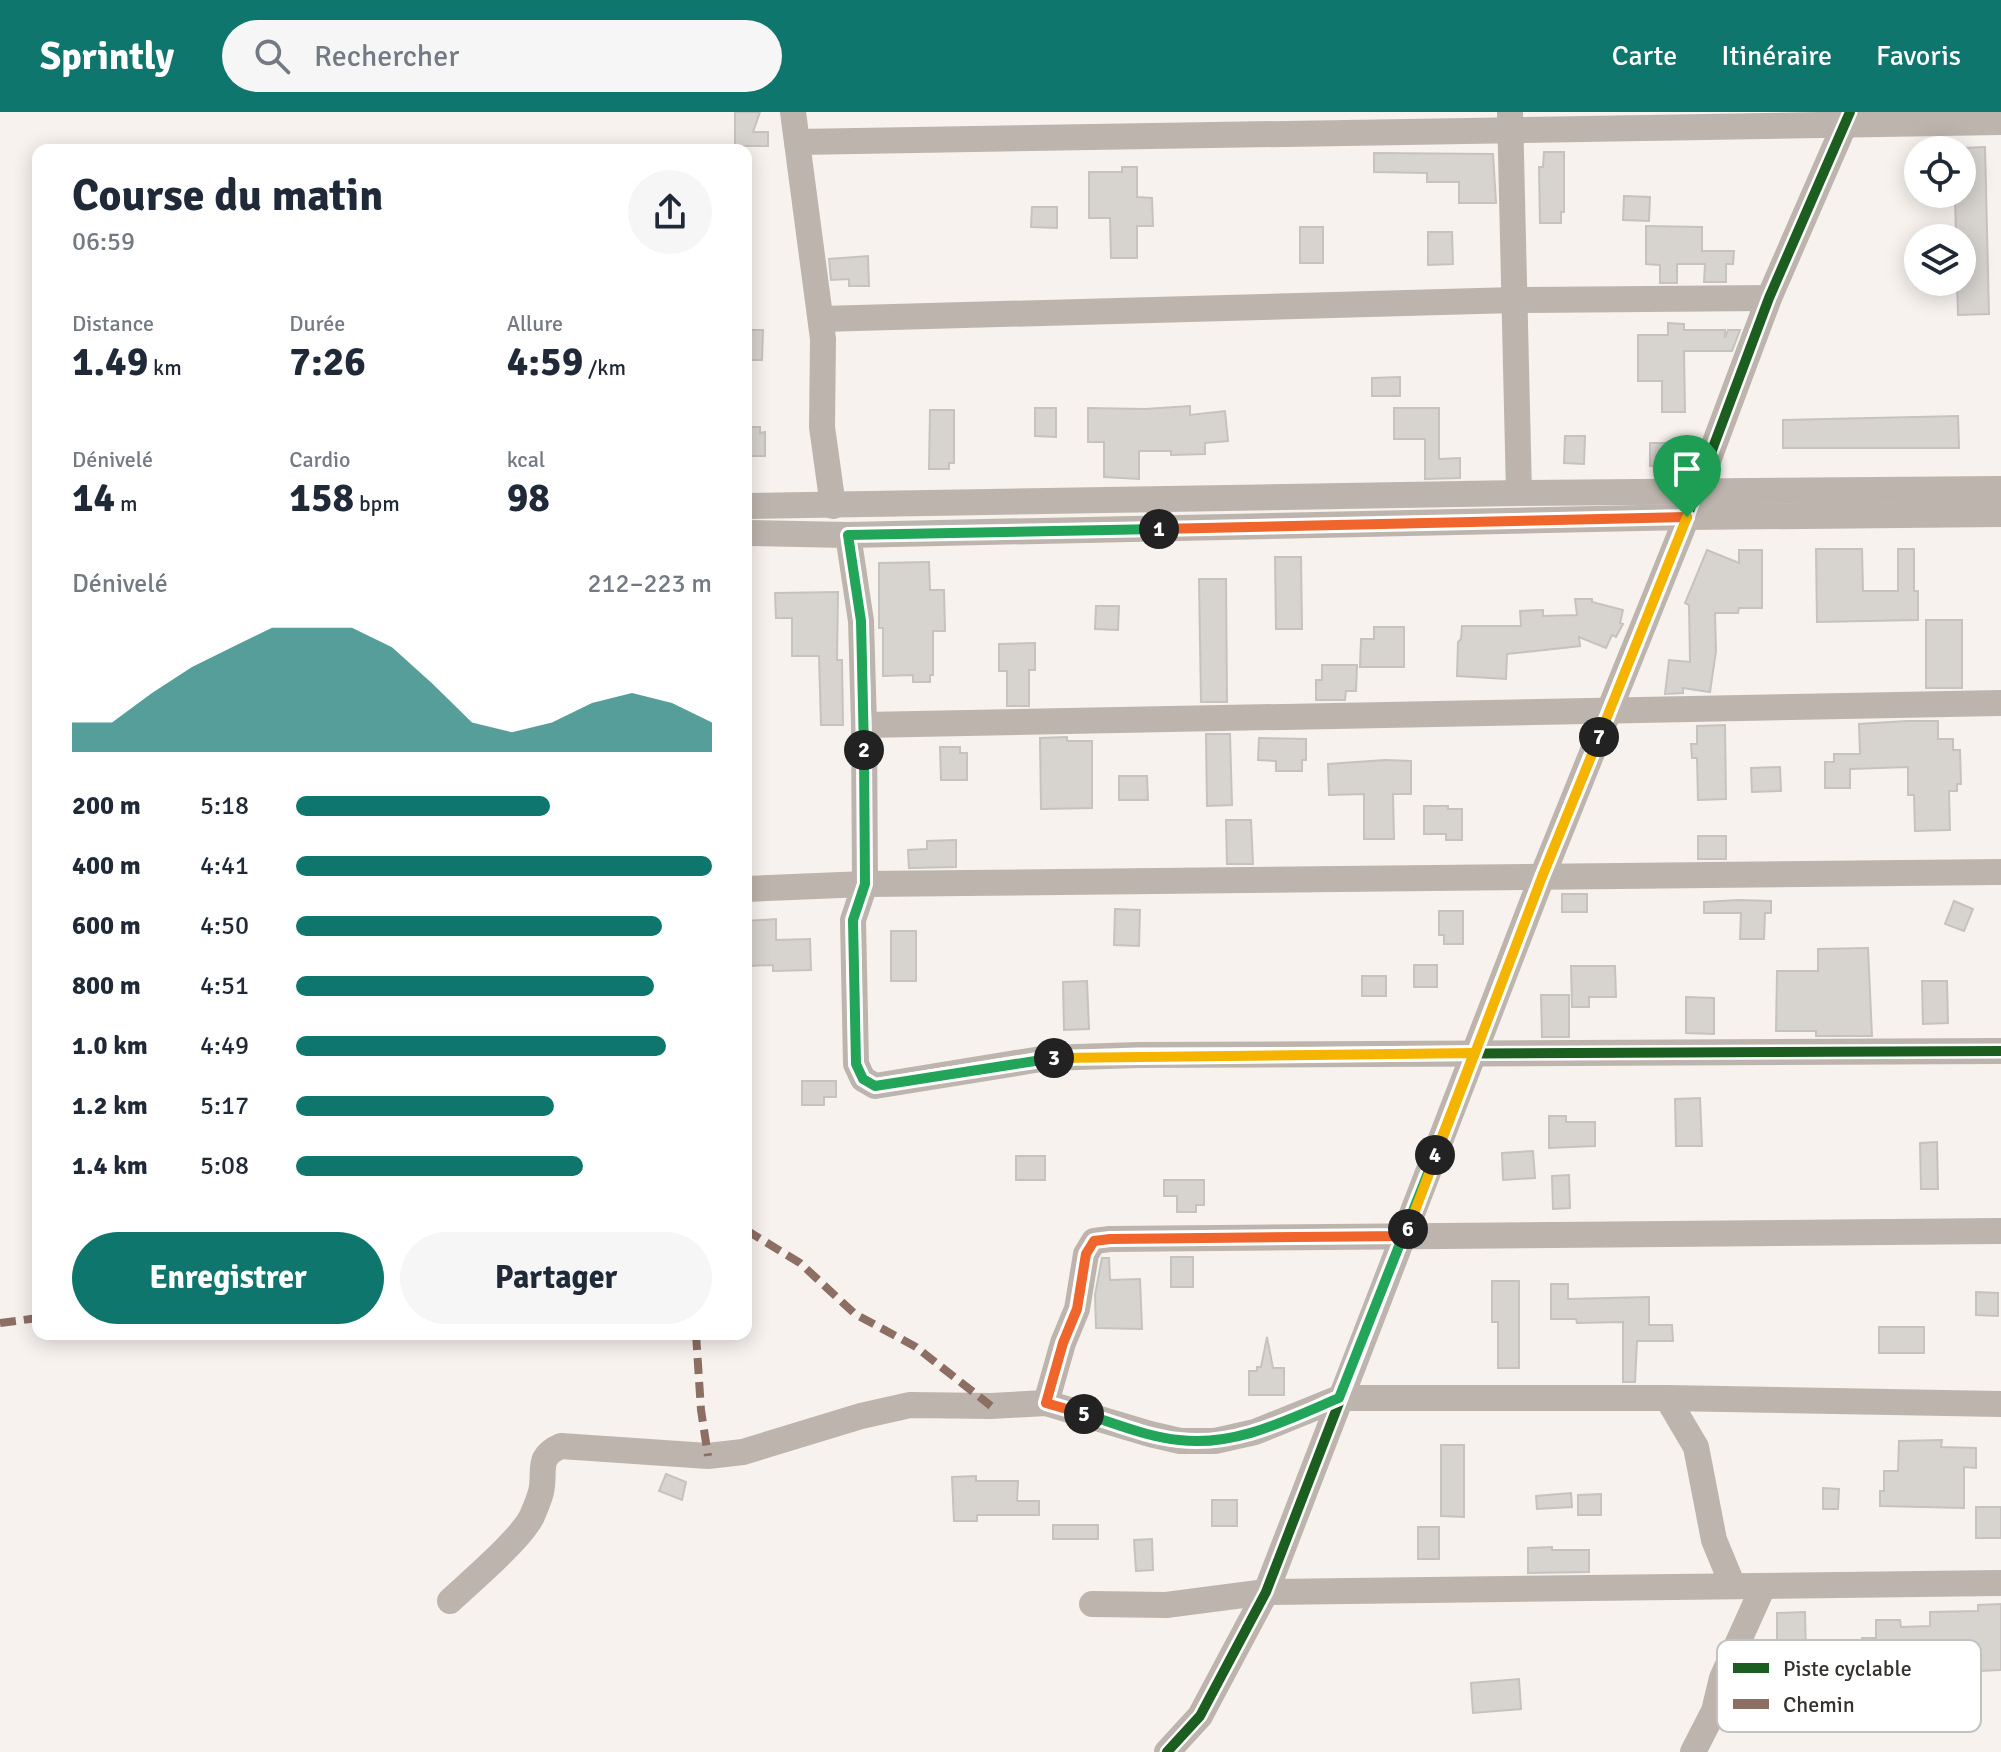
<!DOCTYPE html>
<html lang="fr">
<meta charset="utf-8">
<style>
body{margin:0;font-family:Signika,sans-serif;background:#f6f6f7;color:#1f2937;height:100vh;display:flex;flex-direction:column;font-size:30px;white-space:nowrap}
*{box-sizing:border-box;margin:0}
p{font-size:26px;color:#747a83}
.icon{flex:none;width:44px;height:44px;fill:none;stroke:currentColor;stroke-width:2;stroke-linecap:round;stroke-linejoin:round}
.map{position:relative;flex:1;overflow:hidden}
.panel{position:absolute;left:32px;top:32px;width:720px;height:1196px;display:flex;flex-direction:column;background:#fff;border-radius:16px;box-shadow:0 4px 20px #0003}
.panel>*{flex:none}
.tools{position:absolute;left:1904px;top:24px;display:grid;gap:16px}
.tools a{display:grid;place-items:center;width:72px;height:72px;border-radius:50%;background:#fff;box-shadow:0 4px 20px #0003;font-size:40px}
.pin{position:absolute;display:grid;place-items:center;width:68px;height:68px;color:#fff;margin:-82px -34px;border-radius:50% 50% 50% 0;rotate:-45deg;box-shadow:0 0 8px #0007}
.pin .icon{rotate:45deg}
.km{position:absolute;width:40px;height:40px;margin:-20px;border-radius:50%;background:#222;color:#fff;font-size:22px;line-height:40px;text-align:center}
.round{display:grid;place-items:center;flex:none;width:84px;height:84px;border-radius:42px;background:#f6f6f7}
.summary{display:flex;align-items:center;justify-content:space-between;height:136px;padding:0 40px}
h1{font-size:44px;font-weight:800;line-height:60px}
.figures{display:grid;grid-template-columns:repeat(3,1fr);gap:12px;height:136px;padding:8px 40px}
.figures div{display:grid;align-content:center}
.figures b{font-size:40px;font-weight:800}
.figures small{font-size:22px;font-weight:400}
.figures p{font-size:22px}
.chart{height:224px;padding:16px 40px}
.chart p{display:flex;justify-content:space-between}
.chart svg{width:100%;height:144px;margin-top:8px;fill:#0f766e;opacity:.7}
.primary-button{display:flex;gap:16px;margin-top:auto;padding:16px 40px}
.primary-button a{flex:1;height:92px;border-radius:48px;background:#0f766e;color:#fff;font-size:32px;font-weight:800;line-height:92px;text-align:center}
.primary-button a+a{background:#f6f6f7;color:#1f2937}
ul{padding:0 40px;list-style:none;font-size:26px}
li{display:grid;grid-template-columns:128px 96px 1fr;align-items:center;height:60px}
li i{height:20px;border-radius:10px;background:#0f766e}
header{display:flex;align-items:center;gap:48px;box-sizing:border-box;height:112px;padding:0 40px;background:#0f766e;color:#fff}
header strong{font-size:38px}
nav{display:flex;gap:44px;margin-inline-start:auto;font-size:28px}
.search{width:560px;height:72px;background:#f6f6f7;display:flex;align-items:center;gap:20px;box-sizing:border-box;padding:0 28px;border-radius:44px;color:#747a83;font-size:30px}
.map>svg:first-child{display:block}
.building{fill:#d7d3cf;stroke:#c6c2bf;stroke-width:2}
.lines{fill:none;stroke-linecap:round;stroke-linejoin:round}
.minor{stroke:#bdb5ad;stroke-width:26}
.quiet{stroke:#8d6e63;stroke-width:8;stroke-dasharray:16 8;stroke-linecap:butt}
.cycleway-casing{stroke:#fff;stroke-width:15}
.cycleway{stroke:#1b5e20;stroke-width:10}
.split-1-casing{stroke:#fff;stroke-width:16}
.split-2-casing{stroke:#fff;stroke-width:16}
.split-3-casing{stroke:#fff;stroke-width:16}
.split-4-casing{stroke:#fff;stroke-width:16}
.split-5-casing{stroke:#fff;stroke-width:16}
.split-6-casing{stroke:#fff;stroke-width:16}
.split-7-casing{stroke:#fff;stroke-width:16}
.split-8-casing{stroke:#fff;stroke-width:16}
.split-1{stroke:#f0652b;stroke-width:10}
.split-2{stroke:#22a559;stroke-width:10}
.split-3{stroke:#22a559;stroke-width:10}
.split-4{stroke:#f5b400;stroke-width:10}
.split-5{stroke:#22a559;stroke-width:10}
.split-6{stroke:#f0652b;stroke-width:10}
.split-7{stroke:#f5b400;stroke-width:10}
.split-8{stroke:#f5b400;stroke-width:10}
.key{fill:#fff;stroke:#c2c2c1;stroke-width:2}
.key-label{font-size:22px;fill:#35322f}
</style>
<header>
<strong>Sprintly</strong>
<div class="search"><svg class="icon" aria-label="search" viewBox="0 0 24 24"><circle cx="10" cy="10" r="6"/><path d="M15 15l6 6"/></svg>Rechercher</div>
<nav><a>Carte</a><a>Itinéraire</a><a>Favoris</a></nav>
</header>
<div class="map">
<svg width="2001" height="1640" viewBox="0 0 2001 1640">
<rect width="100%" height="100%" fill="#f7f2ee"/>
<g class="building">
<path d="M735 0H760L753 20H768V34H735Z"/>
<path d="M1985 35 1989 202 1958 203 1957 170H1962V126H1956L1955 82H1962V36Z"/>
<path d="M1544 40H1564V100H1561V111H1540L1539 55H1543Z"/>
<path d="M1374 41 1493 42 1496 91H1459V70H1427V61L1374 60Z"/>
<path d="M1122 55H1137V85L1152 86 1153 114H1137V146H1111L1110 106H1089V60H1122Z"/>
<path d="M1624 84 1650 85 1649 109 1623 108Z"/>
<path d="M1032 95H1057V116L1031 115Z"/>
<path d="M1646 114 1702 115V139H1734L1733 152H1726V170H1704L1705 152H1677V171H1660V153L1646 152Z"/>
<rect x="1300" y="115" width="23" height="36"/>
<path d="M1428 120H1452L1453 152 1428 153Z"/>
<path d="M868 144 869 174H849V167L831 168 829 147Z"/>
<path d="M1668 211 1684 212V218H1725V226L1728 218H1740L1732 239H1684L1685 300H1662V269H1638V223H1668Z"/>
<path d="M746 218H763L762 248H746Z"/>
<path d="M1400 265V284H1372V266Z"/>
<path d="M1190 294V303L1225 299 1228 329 1205 331V342L1171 343V339H1139V367L1104 365V330H1088V296L1145 297Z"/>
<path d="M1035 296H1056V325L1035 324Z"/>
<path d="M1394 296H1439V347L1460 346V366L1425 367V327H1394Z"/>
<path d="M930 298H954V351H949V357H929Z"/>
<path d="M1958 304 1959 336H1783V308Z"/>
<path d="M746 315H760V321L765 320V344H746Z"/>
<path d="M1565 324H1585L1584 352 1564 351Z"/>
<path d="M1650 331H1693L1684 355 1672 354V360H1656V354H1650Z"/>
<path d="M1816 437H1862L1863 479H1898V437H1914V479H1918V508L1817 510Z"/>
<path d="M1707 438 1739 451V438H1762V496H1739L1738 501H1715L1716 539 1710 580 1683 576V581L1665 582 1669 548 1690 550 1689 493 1685 491Z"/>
<path d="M1275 445H1301L1302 517H1276Z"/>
<path d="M929 450 930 478H944L945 519H933V563H930V570H913V563L883 564V516H879V451Z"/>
<path d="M1199 467H1226L1227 590H1201Z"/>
<path d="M838 480 837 548H842L843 613H821L819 544H792V506H776L775 481Z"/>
<path d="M1575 487H1592V490L1623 498 1620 511 1623 512 1616 525 1612 523 1606 536 1579 525 1580 534 1507 542 1506 567 1457 564 1458 530 1461 527 1462 514H1521L1520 499 1543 498V504L1577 503Z"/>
<path d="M1096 494H1119L1118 518 1095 517Z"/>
<rect x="1926" y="508" width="36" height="68"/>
<path d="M1374 515H1404V555H1360L1361 527H1374Z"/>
<path d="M1035 531V558H1029V594H1007V559H999V532Z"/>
<path d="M1322 553H1357L1356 579H1346L1345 588H1316V568H1322Z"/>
<path d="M1907 609H1938V627H1953V638H1960L1961 672H1957V679H1949L1950 718 1915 719 1914 683H1908V655L1850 657V676H1825V650H1834V642H1860L1859 612Z"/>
<path d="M1725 613 1726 687 1698 688 1697 646H1692L1691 632H1697V614Z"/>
<path d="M1206 622H1230L1232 693 1207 694Z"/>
<path d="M1067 625V629H1092V696L1041 697 1040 626Z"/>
<path d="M1259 626 1306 627V648H1302V659H1276V649L1258 648Z"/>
<path d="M940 635H960V641H967V668H941Z"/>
<path d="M1385 648 1411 649V682H1393L1394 727H1364V682L1329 683 1328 652Z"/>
<path d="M1780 655 1781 679 1752 680 1751 656Z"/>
<path d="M1119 664H1147L1148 688H1119Z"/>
<path d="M1424 694H1448V697H1462V728H1446V722H1424Z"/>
<path d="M1226 708H1251L1253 752H1227Z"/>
<rect x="1698" y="724" width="28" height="23"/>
<path d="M956 728V755L909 756 908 738 927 737V729Z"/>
<rect x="1562" y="782" width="25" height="18"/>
<path d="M1738 788 1771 789V801H1765L1764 827H1740L1741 801H1704V790Z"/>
<path d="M1954 789 1973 797 1964 819 1945 812Z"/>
<path d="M1115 797 1140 798 1139 834 1114 833Z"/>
<path d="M1439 799H1463V832H1444V823H1439Z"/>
<path d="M776 807V828L810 827 811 858 773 859V853L746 854V809Z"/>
<rect x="891" y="819" width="25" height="50"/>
<path d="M1868 836 1872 924H1816V919H1776L1777 859H1818V837Z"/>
<rect x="1414" y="853" width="23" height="22"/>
<path d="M1571 854H1615L1616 885H1589V895H1572Z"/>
<rect x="1362" y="864" width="24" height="20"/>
<path d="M1087 869 1089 917 1064 918 1063 870Z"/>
<path d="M1922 869H1947L1948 911 1923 912Z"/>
<path d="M1541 883H1569V925H1542Z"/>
<path d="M1686 885 1714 886V922L1686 921Z"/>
<path d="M802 969H836V985H824V993H802Z"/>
<path d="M1700 986 1702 1034H1676L1675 987Z"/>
<path d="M1549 1004H1566V1010H1595V1034L1549 1036Z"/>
<path d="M1937 1030 1938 1077H1921L1920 1031Z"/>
<path d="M1533 1039 1535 1066 1503 1068 1502 1041Z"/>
<rect x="1016" y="1044" width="29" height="24"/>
<path d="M1569 1063 1570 1096 1553 1097 1552 1064Z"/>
<path d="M1164 1068H1204V1093H1196V1100H1177V1084H1164Z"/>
<rect x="1171" y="1145" width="22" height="30"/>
<path d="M1102 1146H1109L1110 1168 1140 1167 1142 1217 1096 1216 1095 1183Z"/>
<path d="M1492 1169H1519V1256H1498V1210H1492Z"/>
<path d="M1551 1172H1568V1187L1649 1185V1213H1672L1673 1229H1637L1635 1270H1623V1210L1577 1211 1576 1207H1551Z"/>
<path d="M1976 1180 1998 1181V1204L1976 1203Z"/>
<rect x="1879" y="1215" width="45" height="26"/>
<path d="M1267 1225 1273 1256H1284V1283H1249V1259H1257V1255H1261Z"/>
<path d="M1942 1328 1941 1335 1976 1336V1356L1964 1355V1396L1880 1394V1379H1884V1359H1898L1899 1329Z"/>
<path d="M1441 1333H1464V1405L1441 1404Z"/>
<path d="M666 1362 686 1370 682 1388 659 1379Z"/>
<path d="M976 1364V1369H1018L1017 1389H1039V1403H977V1409H954L952 1365Z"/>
<path d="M1823 1376 1839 1377 1838 1397H1823Z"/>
<path d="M1571 1381 1572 1395 1537 1397 1536 1384Z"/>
<path d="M1601 1382V1403H1578V1383Z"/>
<rect x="1212" y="1388" width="25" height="26"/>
<rect x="1976" y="1395" width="25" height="31"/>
<rect x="1053" y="1413" width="45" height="14"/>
<rect x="1418" y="1415" width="21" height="32"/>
<path d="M1152 1427 1153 1458 1136 1459 1134 1428Z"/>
<path d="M1552 1435V1438H1589V1460L1528 1461V1436Z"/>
<path d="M2001 1492V1558L1980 1559V1555L1931 1556V1552L1862 1553V1526H1876V1508H1900L1901 1515 1930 1514V1500L1978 1499V1493Z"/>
<path d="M1805 1500 1806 1541 1822 1540 1823 1556 1777 1557V1501Z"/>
<path d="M1519 1567 1521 1597 1473 1601 1471 1571Z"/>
</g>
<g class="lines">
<g class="minor">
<path d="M793 0 823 227 822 315 833 394"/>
<path d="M1510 0 1519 381"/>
<path d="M797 30 2001 10"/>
<path d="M821 207 1515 188 1769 186"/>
<path d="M746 394 1519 381 2001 377"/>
<path d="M746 421 848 423 1687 405 2001 402"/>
<path d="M848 423 861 509 864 613 865 772 853 808 856 952 863 967 875 974 1047 946 1138 943 2001 939"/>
<path d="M864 613 2001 591"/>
<path d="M746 777 865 772 2001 760"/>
<path d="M1667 1286 1696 1335 1714 1428 1733 1474"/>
<path d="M1046 1291 1063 1231 1077 1197 1086 1142 1094 1129 1110 1127 2001 1119"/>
<path d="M450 1489C470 1470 522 1426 532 1404 535 1397 539 1388 541 1380 546 1359 535 1345 561 1334L708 1344 743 1340 861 1304 910 1293 991 1294 1046 1291 1150 1322 1180 1329H1215L1255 1320 1339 1286H1667L2001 1292"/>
<path d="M1092 1492 1166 1493 1266 1480 2001 1471"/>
<path d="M1167 1640 1200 1604 1266 1480 1542 765 1687 405 1769 186 1850 0"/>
<path d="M1693 1640 1714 1599 1722 1566 1763 1475"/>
</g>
<g class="quiet">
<path d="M746 1118 800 1151 855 1202 916 1235 991 1294"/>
<path d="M0 1211 38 1206"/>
<path d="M696 1222 701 1298 708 1344"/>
</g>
<g class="cycleway-casing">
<g id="cycleway">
<path d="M848 423 861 509 864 613 865 772 853 808 856 952 863 967 875 974 1047 946 1138 943 2001 939"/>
<path d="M1167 1640 1200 1604 1266 1480 1542 765 1687 405 1769 186 1850 0"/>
</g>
</g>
<use href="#cycleway" class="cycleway"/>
</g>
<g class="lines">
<g class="split-1-casing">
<path id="split-1" d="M1159 417 1687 405"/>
</g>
<g class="split-2-casing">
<path id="split-2" d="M864 638 861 509 848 423 1159 417"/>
</g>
<g class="split-3-casing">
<path id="split-3" d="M864 638 865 772 853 808 856 952 863 967 875 974 1054 946"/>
</g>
<g class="split-4-casing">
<path id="split-4" d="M1054 946 1474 941 1435 1043"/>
</g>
<g class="split-5-casing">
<path id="split-5" d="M1084 1302C1115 1311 1147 1325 1179 1328 1236 1335 1289 1307 1339 1286L1435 1043"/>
</g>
<g class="split-6-casing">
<path id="split-6" d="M1084 1302 1046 1291 1063 1231 1077 1197 1086 1142 1094 1129 1110 1127 1405 1124 1408 1117"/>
</g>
<g class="split-7-casing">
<path id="split-7" d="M1408 1117 1542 765 1599 625"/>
</g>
<g class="split-8-casing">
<path id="split-8" d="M1599 625 1687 405"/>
</g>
<use href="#split-1" class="split-1"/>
<use href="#split-2" class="split-2"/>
<use href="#split-3" class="split-3"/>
<use href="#split-4" class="split-4"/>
<use href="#split-5" class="split-5"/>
<use href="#split-6" class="split-6"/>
<use href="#split-7" class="split-7"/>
<use href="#split-8" class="split-8"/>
</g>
<rect x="1717" y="1528" width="264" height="92" rx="12" class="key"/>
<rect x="1733" y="1551" width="36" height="10" fill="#1b5e20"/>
<rect x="1733" y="1587" width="36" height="10" fill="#8d6e63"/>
<g class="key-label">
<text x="1783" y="1564">Piste cyclable</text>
<text x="1783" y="1600">Chemin</text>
</g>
</svg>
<div class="tools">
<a><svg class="icon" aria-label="locate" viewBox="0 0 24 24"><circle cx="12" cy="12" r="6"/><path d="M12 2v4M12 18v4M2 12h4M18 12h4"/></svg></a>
<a><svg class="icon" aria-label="layers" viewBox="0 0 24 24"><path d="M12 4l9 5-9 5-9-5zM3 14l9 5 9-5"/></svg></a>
</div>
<div class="pin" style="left:1687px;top:405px;background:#1e9e55"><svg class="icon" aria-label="arrive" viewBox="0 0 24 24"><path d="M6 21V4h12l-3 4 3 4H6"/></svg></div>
<b class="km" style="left:1159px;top:417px">1</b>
<b class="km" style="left:864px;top:638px">2</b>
<b class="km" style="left:1054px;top:946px">3</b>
<b class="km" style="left:1435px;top:1043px">4</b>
<b class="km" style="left:1084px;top:1302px">5</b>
<b class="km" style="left:1408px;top:1117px">6</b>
<b class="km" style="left:1599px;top:625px">7</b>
<section class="panel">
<div class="summary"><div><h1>Course du matin</h1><p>06:59</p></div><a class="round"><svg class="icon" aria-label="share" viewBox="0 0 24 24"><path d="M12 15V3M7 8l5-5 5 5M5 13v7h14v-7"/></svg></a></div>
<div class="figures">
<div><p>Distance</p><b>1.49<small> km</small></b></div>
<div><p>Durée</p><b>7:26</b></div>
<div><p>Allure</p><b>4:59<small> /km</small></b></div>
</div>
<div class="figures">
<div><p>Dénivelé</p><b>14<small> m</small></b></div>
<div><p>Cardio</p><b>158<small> bpm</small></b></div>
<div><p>kcal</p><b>98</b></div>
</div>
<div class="chart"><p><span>Dénivelé</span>212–223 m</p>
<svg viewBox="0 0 160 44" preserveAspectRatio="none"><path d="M0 44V35L10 35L20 26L30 18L40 12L50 6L60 6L70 6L80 12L90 23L100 35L110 38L120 35L130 29L140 26L150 29L160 35V44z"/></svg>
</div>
<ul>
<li><b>200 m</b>5:18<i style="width:61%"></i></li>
<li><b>400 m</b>4:41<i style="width:100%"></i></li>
<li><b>600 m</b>4:50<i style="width:88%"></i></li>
<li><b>800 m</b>4:51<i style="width:86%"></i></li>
<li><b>1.0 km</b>4:49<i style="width:89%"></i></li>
<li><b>1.2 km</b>5:17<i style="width:62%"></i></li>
<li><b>1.4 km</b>5:08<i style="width:69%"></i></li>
</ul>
<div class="primary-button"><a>Enregistrer</a><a>Partager</a></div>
</section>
</div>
